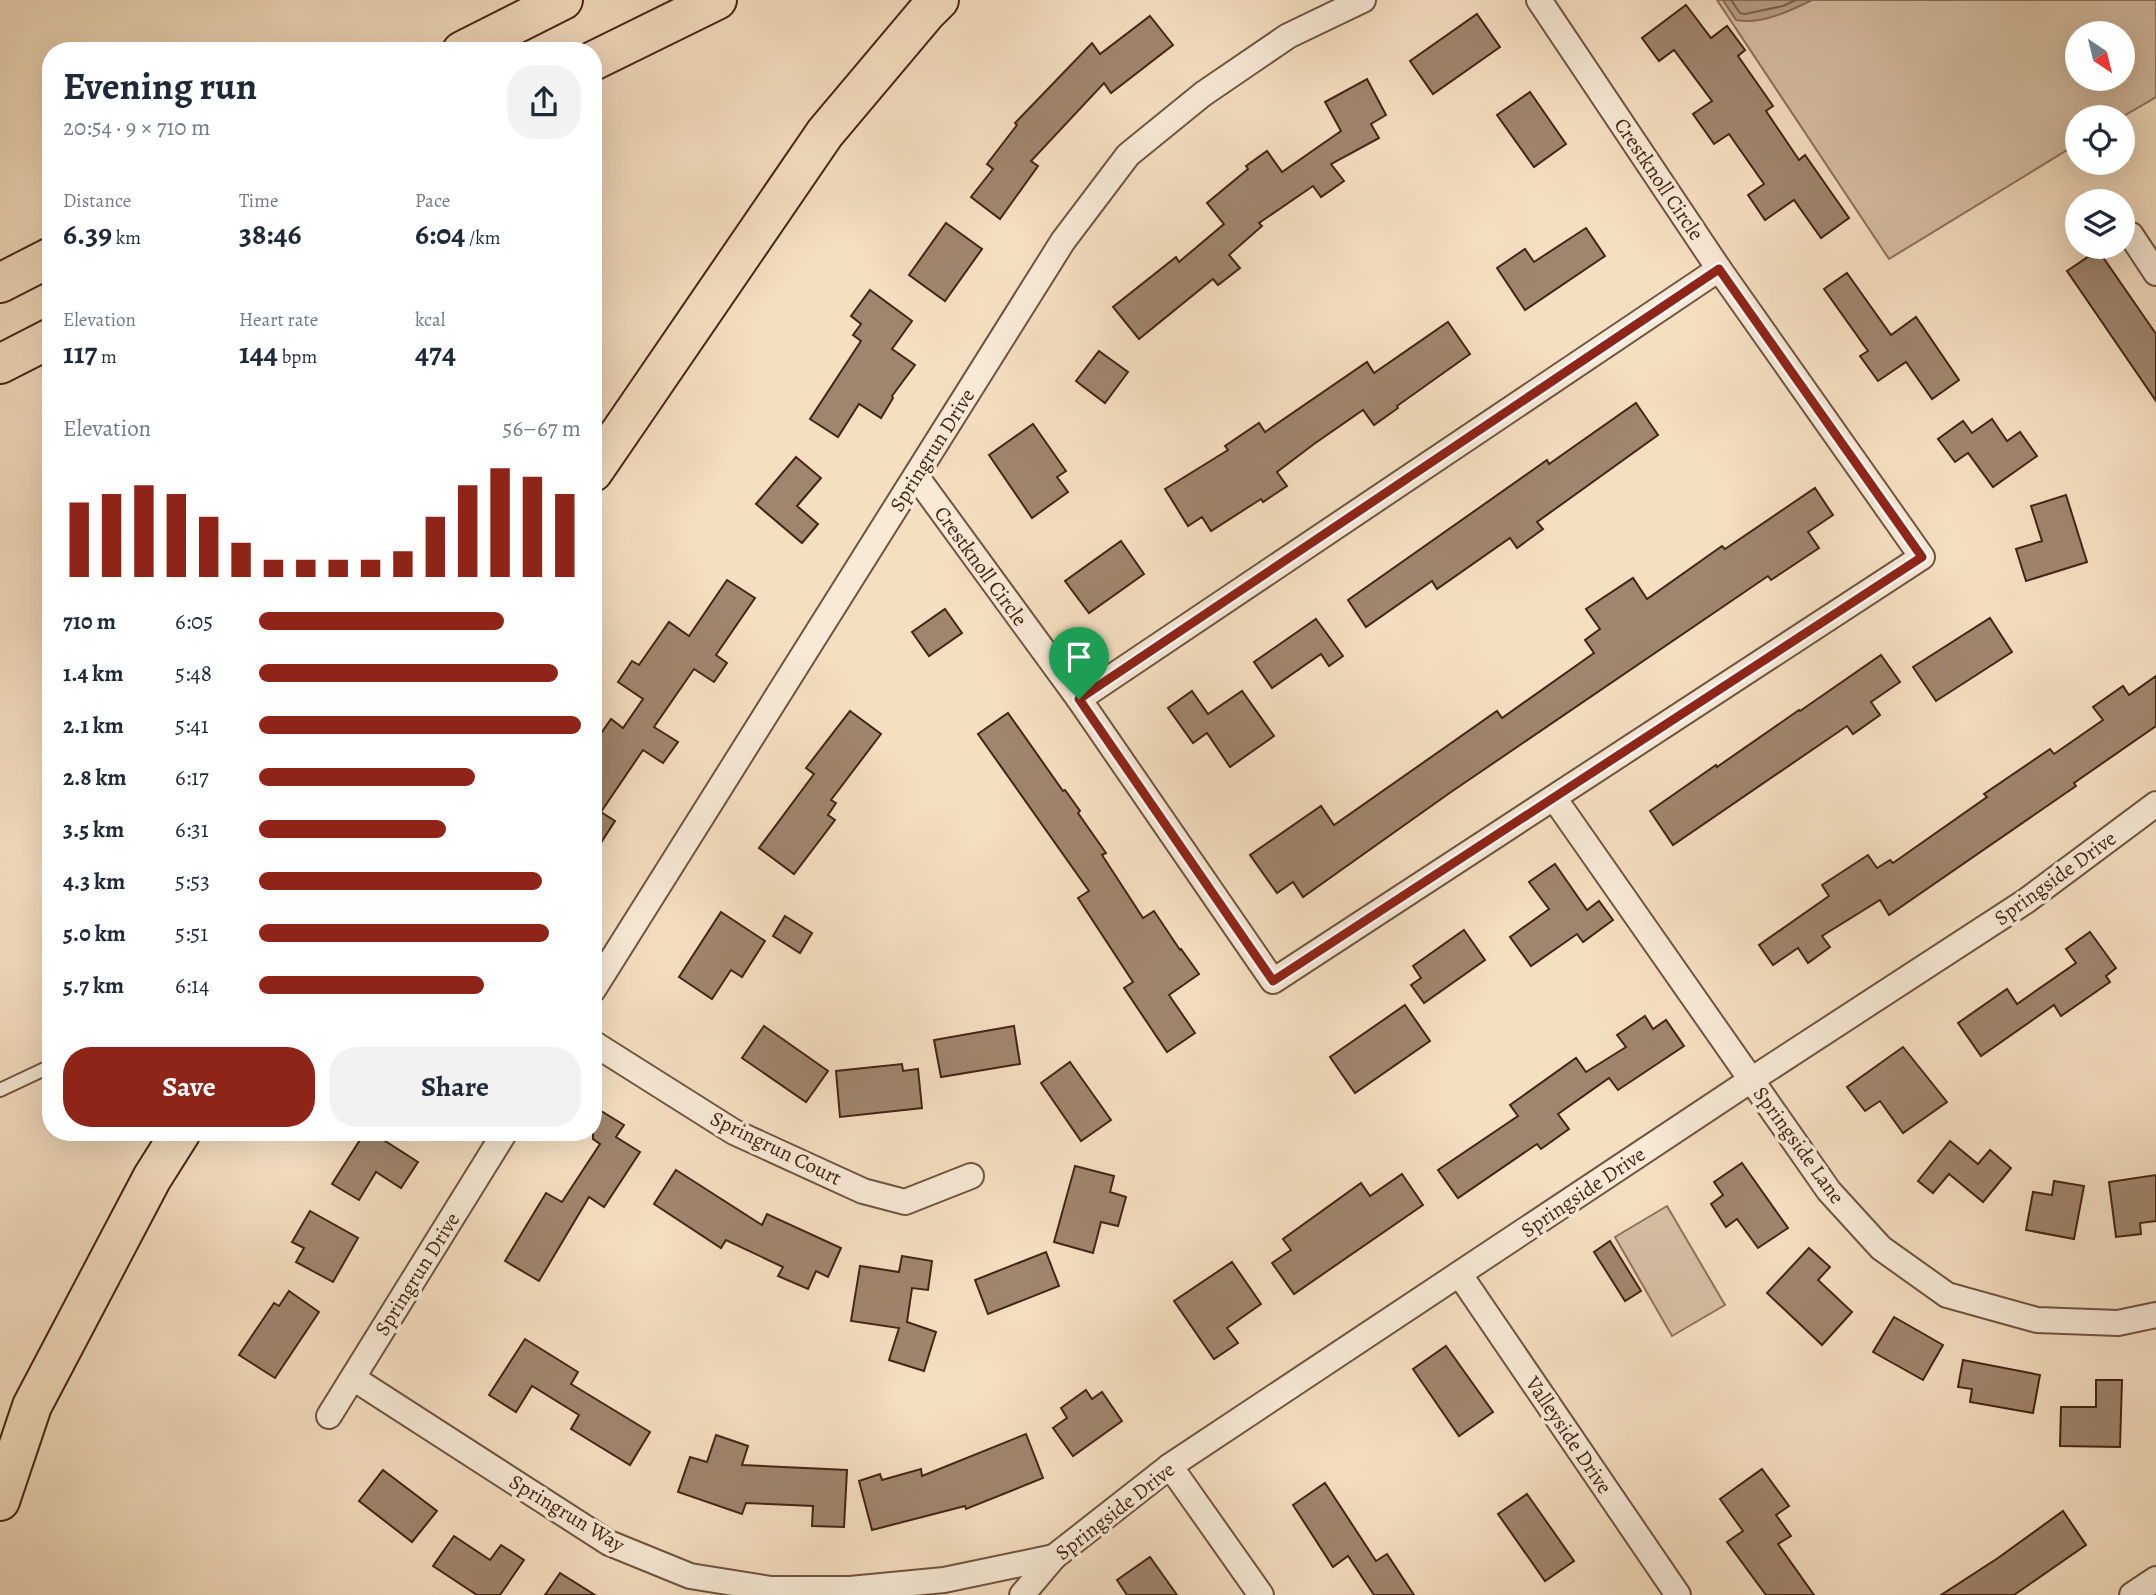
<!DOCTYPE html>
<meta charset="utf-8">
<style>
body{margin:0;font-family:Alegreya,serif;background:#f2f2f3;color:#1f2937;height:100vh;display:flex;flex-direction:column;font-size:26px;white-space:nowrap}
*{box-sizing:border-box;margin:0}
p{font-size:23px;color:#747a83}
.icon{flex:none;width:38px;height:38px;fill:none;stroke:currentColor;stroke-width:2;stroke-linecap:round;stroke-linejoin:round}
.map{position:relative;flex:1;overflow:hidden}
.sheet{position:absolute;left:42px;top:42px;width:560px;height:1099px;display:flex;flex-direction:column;background:#fff;border-radius:28px;box-shadow:0 7px 28px #0002}
.sheet>*{flex:none}
.needle{width:46px;rotate:145deg}
.tools{position:absolute;left:2065px;top:21px;display:grid;gap:14px}
.tools a{display:grid;place-items:center;width:70px;height:70px;border-radius:50%;background:#fff;box-shadow:0 7px 28px #0002;font-size:35px}
.pin{position:absolute;display:grid;place-items:center;width:60px;height:60px;color:#fff;margin:-72px -30px;border-radius:50% 50% 50% 0;rotate:-45deg;box-shadow:0 0 7px #0007}
.pin .icon{rotate:45deg}
.round{display:grid;place-items:center;flex:none;width:74px;height:74px;border-radius:28px;background:#f2f2f3}
.headline{display:flex;align-items:center;justify-content:space-between;height:119px;padding:0 21px}
h1{font-size:38px;font-weight:700;line-height:52px}
.figures{display:grid;grid-template-columns:repeat(3,1fr);gap:10px;height:119px;padding:7px 21px}
.figures div{display:grid;align-content:center}
.figures b{font-size:30px;font-weight:700}
.figures small{font-size:19px;font-weight:400}
.figures p{font-size:19px}
.chart{height:196px;padding:14px 21px}
.chart p{display:flex;justify-content:space-between}
.chart svg{width:100%;height:126px;margin-top:7px;stroke:#8f2418;stroke-width:6}
.primary-button{display:flex;gap:14px;margin-top:auto;padding:14px 21px}
.primary-button a{flex:1;height:80px;border-radius:28px;background:#8f2418;color:#fff;font-size:28px;font-weight:700;line-height:80px;text-align:center}
.primary-button a+a{background:#f2f2f3;color:#1f2937}
ul{padding:0 21px;list-style:none;font-size:23px}
li{display:grid;grid-template-columns:112px 84px 1fr;align-items:center;height:52px}
li i{height:18px;border-radius:9px;background:#8f2418}
.map>svg:first-child{display:block}
.green{fill:#d7bfa4;stroke:#8e725c;stroke-width:2;fill-rule:evenodd}
.water{fill:#b9a087;stroke:#8a6f59;stroke-width:2}
.lines{fill:none;stroke-linecap:round;stroke-linejoin:round}
.shore{stroke:#7e624e;stroke-width:2}
.building{fill:#a0866e;stroke:#442515;stroke-width:2}
.service-casing{stroke:#705440;stroke-width:16}
.minor-casing{stroke:#705440;stroke-width:28}
.motorway-casing{stroke:#442515;stroke-width:42}
.service{stroke:#f8ead7;stroke-width:12}
.minor{stroke:#f8ead7;stroke-width:24}
.motorway{stroke:#f5dfc1;stroke-width:38}
.route-casing{stroke:#fff;stroke-width:14}
.route{stroke:#8f2418;stroke-width:9}
.labels{text-anchor:middle;dominant-baseline:central;stroke-width:7;stroke-linejoin:round;paint-order:stroke}
.street-label{font-size:21px;fill:#442515;stroke:#f8ead7}
</style>
<div class="map">
<svg width="2156" height="1595" viewBox="0 0 2156 1595">
<rect width="100%" height="100%" fill="#f5dfc1"/>
<filter id="stains"><feTurbulence type="fractalNoise" baseFrequency=".00286" numOctaves="4"/><feColorMatrix values="0 0 0 0 .2 0 0 0 0 .09 0 0 0 0 .02 0 0 0 .5 -.17"/></filter>
<radialGradient id="worn" r=".72"><stop offset=".6" stop-color="#630" stop-opacity="0"/><stop offset="1" stop-color="#630" stop-opacity=".3"/></radialGradient>
<g class="green">
<path d="M1717 0H2156V97L2122 117H2077V144L1889 259ZM2077 33H2123V79H2077Z"/>
<path d="M1667 1206 1725 1305 1672 1336 1615 1237Z"/>
</g>
<path class="water" d="M1723 0H1812C1790 11 1761 25 1736 20Z"/>
<g class="lines">
<path class="shore" d="M1731 0 1740 13 1745 14 1783 6 1796 0"/>
</g>
<g class="building">
<path d="M1686 5 1711 38 1727 26 1745 50 1738 56 1773 106 1766 111 1799 160 1805 155 1849 218 1821 238 1794 200 1765 220 1748 195 1764 184 1729 134 1714 144 1693 114 1712 101 1674 50 1659 61 1642 38Z"/>
<path d="M1477 14 1500 47 1433 94 1410 61Z"/>
<path d="M1150 16 1173 45 1111 93 1104 83 1031 161 1038 166 1000 219 971 197 993 169 987 164 1017 125 1015 123 1092 43 1100 54Z"/>
<path d="M1367 79 1386 115 1371 124 1379 138 1331 164 1344 181 1321 197 1313 186 1259 223 1262 226 1229 255 1240 268 1218 285 1213 279 1139 339 1113 307 1176 257 1179 262 1224 224 1207 203 1248 169 1246 166 1267 151 1282 172 1341 131 1325 102Z"/>
<path d="M1530 92 1566 144 1534 167 1497 115Z"/>
<path d="M946 223 982 249 945 301 909 275Z"/>
<path d="M1586 228 1605 256 1525 310 1497 268 1525 249 1534 262Z"/>
<path d="M2098 250 2156 334V401L2067 271Z"/>
<path d="M1847 273 1891 335 1916 317 1959 380 1932 399 1906 362 1878 381 1860 356 1868 351 1824 289Z"/>
<path d="M870 290 912 321 892 349 915 365 892 396 893 398 881 418 859 404 838 437 810 419 861 341 853 335 861 324 851 316Z"/>
<path d="M1448 322 1470 354 1397 406 1398 408 1374 425 1363 410 1314 444 1277 472 1287 486 1263 502 1261 499 1211 531 1202 517 1188 526 1165 489 1228 450 1225 446 1259 423 1265 432 1367 362 1374 373Z"/>
<path d="M1099 351 1128 372 1105 403 1076 381Z"/>
<path d="M1636 403 1658 435 1537 522 1543 529 1517 548 1510 538 1437 589 1432 581 1366 627 1348 600 1547 460 1549 464Z"/>
<path d="M1992 419 2007 441 2020 432 2037 456 1993 487 1968 453 1955 462 1938 439 1963 421 1972 433Z"/>
<path d="M1033 424 1066 471 1057 477 1068 492 1032 518 989 455Z"/>
<path d="M796 457 821 478 797 506 818 524 802 543 756 504Z"/>
<path d="M1815 488 1833 515 1808 532 1819 548 1771 580 1768 576 1451 792 1303 897 1293 882 1277 893 1250 855 1321 806 1334 825 1497 711 1502 718 1594 653 1585 640 1600 629 1586 609 1633 578 1647 599 1722 546 1725 549Z"/>
<path d="M2066 495 2087 562 2026 581 2016 549 2042 541 2031 506Z"/>
<path d="M1121 541 1144 574 1089 613 1065 581Z"/>
<path d="M727 580 755 598 716 655 727 663 714 682 694 669 654 727 678 742 663 763 643 750 601 812 615 821 593 855V745L611 719 623 728 643 699 618 682 632 661 639 665 669 622 689 636Z"/>
<path d="M945 609 962 633 929 656 912 632Z"/>
<path d="M1990 618 2012 652 1936 701 1913 667Z"/>
<path d="M1316 619 1343 656 1329 666 1321 654 1272 688 1254 662Z"/>
<path d="M1881 655 1900 682 1871 702 1880 715 1853 734 1847 726 1673 845 1650 811 1716 765 1717 767 1799 710 1800 711Z"/>
<path d="M2156 676V726L2074 783 2076 786 1889 915 1880 900 1822 936 1830 947 1808 963 1798 948 1773 965 1759 945 1829 896 1822 885 1868 855 1877 868 1890 860 1893 863 1987 797 1984 794 2050 749 2054 754 2103 720 2093 707 2123 686 2129 695Z"/>
<path d="M1192 691 1208 714 1242 691 1274 736 1230 767 1207 733 1193 743 1168 708Z"/>
<path d="M850 711 881 734 831 800 836 803 828 815 835 820 794 874 759 848 814 774 806 768Z"/>
<path d="M1008 713 1063 791 1065 790 1080 811 1078 813 1106 853 1102 855 1143 918 1154 911 1180 950 1181 949 1199 974 1169 995 1195 1033 1167 1052 1124 988 1133 982 1078 898 1089 891 978 734Z"/>
<path d="M1555 864 1587 910 1599 901 1613 920 1583 942 1577 934 1531 966 1510 937 1549 909 1529 882Z"/>
<path d="M721 912 765 941 742 977 731 970 712 999 679 977Z"/>
<path d="M785 916 812 933 800 953 773 936Z"/>
<path d="M1464 930 1485 960 1424 1003 1411 985 1421 978 1413 966Z"/>
<path d="M2090 932 2116 968 2106 976 2110 982 2061 1016 2054 1005 1981 1056 1958 1023 2007 989 2017 1004 2076 963 2066 949Z"/>
<path d="M1405 1005 1430 1041 1355 1093 1330 1057Z"/>
<path d="M1645 1016 1653 1029 1666 1020 1684 1046 1618 1090 1609 1078 1558 1114 1569 1129 1541 1149 1537 1144 1458 1198 1438 1170 1518 1116 1510 1105 1576 1058 1586 1072 1626 1047 1617 1035Z"/>
<path d="M764 1026 828 1071 806 1102 742 1058Z"/>
<path d="M1014 1026 1020 1064 941 1077 934 1040Z"/>
<path d="M1903 1047 1947 1102 1903 1133 1880 1101 1865 1111 1847 1087Z"/>
<path d="M1070 1062 1111 1120 1081 1141 1041 1083Z"/>
<path d="M902 1064 903 1071 918 1069 922 1108 840 1117 836 1071Z"/>
<path d="M593 1106 624 1125 616 1137 640 1152 604 1207 589 1197 539 1281 505 1261 546 1193 562 1202 600 1144 593 1139Z"/>
<path d="M365 1132H371L418 1162 401 1188 376 1172 359 1200 332 1184Z"/>
<path d="M1950 1141 1978 1164 1990 1150 2011 1168 1983 1202 1949 1174 1933 1193 1918 1181Z"/>
<path d="M1742 1163 1788 1228 1758 1248 1737 1219 1726 1227 1711 1204 1723 1195 1714 1182Z"/>
<path d="M1075 1166 1114 1176 1110 1192 1126 1197 1118 1226 1101 1222 1093 1253 1054 1242Z"/>
<path d="M676 1170 762 1225 767 1214 841 1248 828 1277 816 1271 808 1289 778 1276 783 1267 726 1240 721 1248 654 1204Z"/>
<path d="M1402 1174 1423 1205 1294 1294 1272 1263 1291 1250 1283 1239 1361 1183 1370 1196Z"/>
<path d="M2156 1175V1221L2140 1223 2141 1234 2116 1237 2109 1182Z"/>
<path d="M2054 1181 2084 1186 2074 1239 2026 1230 2033 1192 2052 1195Z"/>
<path d="M310 1211 358 1238 333 1282 296 1262 304 1248 292 1242Z"/>
<path d="M1610 1241 1641 1291 1625 1301 1594 1252Z"/>
<path d="M1809 1248 1830 1267 1818 1280 1852 1312 1822 1345 1767 1293Z"/>
<path d="M1046 1252 1059 1286 988 1314 975 1280Z"/>
<path d="M902 1256 932 1261 928 1290 912 1288 907 1322 936 1332 924 1371 889 1360 899 1328 851 1321 860 1266 899 1272Z"/>
<path d="M1232 1262 1261 1304 1227 1328 1238 1343 1214 1359 1174 1301Z"/>
<path d="M289 1291 319 1312 275 1378 239 1355 274 1303 279 1306Z"/>
<path d="M1894 1317 1943 1345 1923 1380 1873 1352Z"/>
<path d="M525 1339 578 1372 571 1384 650 1432 630 1465 571 1429 579 1415 532 1386 516 1412 489 1395Z"/>
<path d="M1446 1346 1493 1412 1459 1436 1413 1369Z"/>
<path d="M1963 1360 2040 1375 2033 1413 1970 1402 1972 1389 1958 1387Z"/>
<path d="M2096 1380H2122L2120 1447 2060 1446 2061 1407H2096Z"/>
<path d="M1086 1390 1092 1399 1102 1392 1122 1421 1073 1456 1053 1428 1067 1418 1061 1408Z"/>
<path d="M1026 1434 1043 1478 966 1509 965 1506 872 1530 859 1481 880 1474 882 1480 921 1469 922 1476Z"/>
<path d="M716 1435 748 1446 742 1465 847 1470 844 1527 812 1526 813 1506 746 1503 742 1514 678 1492 690 1457 707 1462Z"/>
<path d="M1762 1469 1789 1506 1776 1515 1791 1536 1778 1544 1814 1595H1766L1727 1542 1743 1531 1720 1499Z"/>
<path d="M383 1470 437 1511 412 1542 359 1501Z"/>
<path d="M1325 1483 1376 1561 1387 1554 1414 1595H1374L1348 1556 1333 1567 1293 1505Z"/>
<path d="M1527 1494 1574 1561 1545 1581 1498 1514Z"/>
<path d="M2063 1511 2086 1545 2014 1595H1941L1998 1558Z"/>
<path d="M454 1536 490 1560 501 1545 524 1560 500 1595H477L433 1566Z"/>
<path d="M1150 1557 1177 1595H1127L1117 1580Z"/>
<path d="M560 1573 595 1595H545Z"/>
</g>
<g class="lines">
<g class="service-casing">
<path id="service" d="M0 1090 51 1066"/>
</g>
<g class="minor-casing">
<g id="minor">
<path d="M2131 235 2156 273"/>
<path d="M916 476 1079 699 1273 981 1922 557 1719 269 1539 0"/>
<path d="M1079 699 1719 269"/>
<path d="M1554 798 1829 1191 1881 1248 1947 1295 2037 1320 2118 1323 2156 1315"/>
<path d="M593 990 1063 241 1128 155 1203 94 1288 36 1363 0"/>
<path d="M593 1043 734 1132 863 1191 905 1202 971 1176"/>
<path d="M1460 1275 1678 1595"/>
<path d="M353 1378 609 1543 690 1576 771 1589H850L944 1580 1054 1557"/>
<path d="M329 1416 505 1132"/>
<path d="M1170 1466 1261 1595"/>
<path d="M1022 1595 1054 1557 1170 1466 1751 1080 2026 901 2156 804"/>
<path d="M2132 1595 2156 1579"/>
</g>
</g>
<g class="motorway-casing">
<g id="motorway">
<path d="M462 51 563 0"/>
<path d="M593 61 717 0"/>
<path d="M0 283 51 257"/>
<path d="M0 364 51 338"/>
<path d="M593 472 825 133 926 13 939 0"/>
<path d="M0 1501 32 1406 152 1178 181 1132"/>
</g>
</g>
<use href="#service" class="service"/>
<use href="#minor" class="minor"/>
<use href="#motorway" class="motorway"/>
</g>
<g class="lines">
<g class="route-casing">
<path id="route" d="M1719 269 1922 557 1273 981 1079 699Z"/>
</g>
<use href="#route" class="route"/>
</g>
<g class="labels">
<g class="street-label">
<text transform="translate(1659 179) rotate(56)">Crestknoll Circle</text>
<text transform="translate(932 450) rotate(-58)">Springrun Drive</text>
<text transform="translate(981 566) rotate(54)">Crestknoll Circle</text>
<text transform="translate(2055 878) rotate(-36)">Springside Drive</text>
<text transform="translate(1799 1145) rotate(54)">Springside Lane</text>
<text transform="translate(776 1148) rotate(26)">Springrun Court</text>
<text transform="translate(1583 1192) rotate(-34)">Springside Drive</text>
<text transform="translate(417 1274) rotate(-58)">Springrun Drive</text>
<text transform="translate(1569 1435) rotate(56)">Valleyside Drive</text>
<text transform="translate(1115 1511) rotate(-38)">Springside Drive</text>
<text transform="translate(567 1513) rotate(31)">Springrun Way</text>
</g>
</g>
<rect width="100%" height="100%" filter="url(#stains)"/>
<rect width="100%" height="100%" fill="url(#worn)"/>
</svg>
<div class="tools">
<a><svg class="needle" viewBox="-14 -14 28 28"><path d="M0-13l5 13h-10z" fill="#e53935"/><path d="M0 13l5-13h-10z" fill="#747a83"/></svg></a>
<a><svg class="icon" aria-label="locate" viewBox="0 0 24 24"><circle cx="12" cy="12" r="6"/><path d="M12 2v4M12 18v4M2 12h4M18 12h4"/></svg></a>
<a><svg class="icon" aria-label="layers" viewBox="0 0 24 24"><path d="M12 4l9 5-9 5-9-5zM3 14l9 5 9-5"/></svg></a>
</div>
<div class="pin" style="left:1079px;top:699px;background:#1e9e55"><svg class="icon" aria-label="arrive" viewBox="0 0 24 24"><path d="M6 21V4h12l-3 4 3 4H6"/></svg></div>
<section class="sheet">
<div class="headline"><div><h1>Evening run</h1><p>20:54 · 9 × 710 m</p></div><a class="round"><svg class="icon" aria-label="share" viewBox="0 0 24 24"><path d="M12 15V3M7 8l5-5 5 5M5 13v7h14v-7"/></svg></a></div>
<div class="figures">
<div><p>Distance</p><b>6.39<small> km</small></b></div>
<div><p>Time</p><b>38:46</b></div>
<div><p>Pace</p><b>6:04<small> /km</small></b></div>
</div>
<div class="figures">
<div><p>Elevation</p><b>117<small> m</small></b></div>
<div><p>Heart rate</p><b>144<small> bpm</small></b></div>
<div><p>kcal</p><b>474</b></div>
</div>
<div class="chart"><p><span>Elevation</span>56–67 m</p>
<svg viewBox="0 0 160 44" preserveAspectRatio="none"><path d="M5 44V18M15 44V15M25 44V12M35 44V15M45 44V23M55 44V32M65 44V38M75 44V38M85 44V38M95 44V38M105 44V35M115 44V23M125 44V12M135 44V6M145 44V9M155 44V15"/></svg>
</div>
<ul>
<li><b>710 m</b>6:05<i style="width:76%"></i></li>
<li><b>1.4 km</b>5:48<i style="width:93%"></i></li>
<li><b>2.1 km</b>5:41<i style="width:100%"></i></li>
<li><b>2.8 km</b>6:17<i style="width:67%"></i></li>
<li><b>3.5 km</b>6:31<i style="width:58%"></i></li>
<li><b>4.3 km</b>5:53<i style="width:88%"></i></li>
<li><b>5.0 km</b>5:51<i style="width:90%"></i></li>
<li><b>5.7 km</b>6:14<i style="width:70%"></i></li>
</ul>
<div class="primary-button"><a>Save</a><a>Share</a></div>
</section>
</div>
